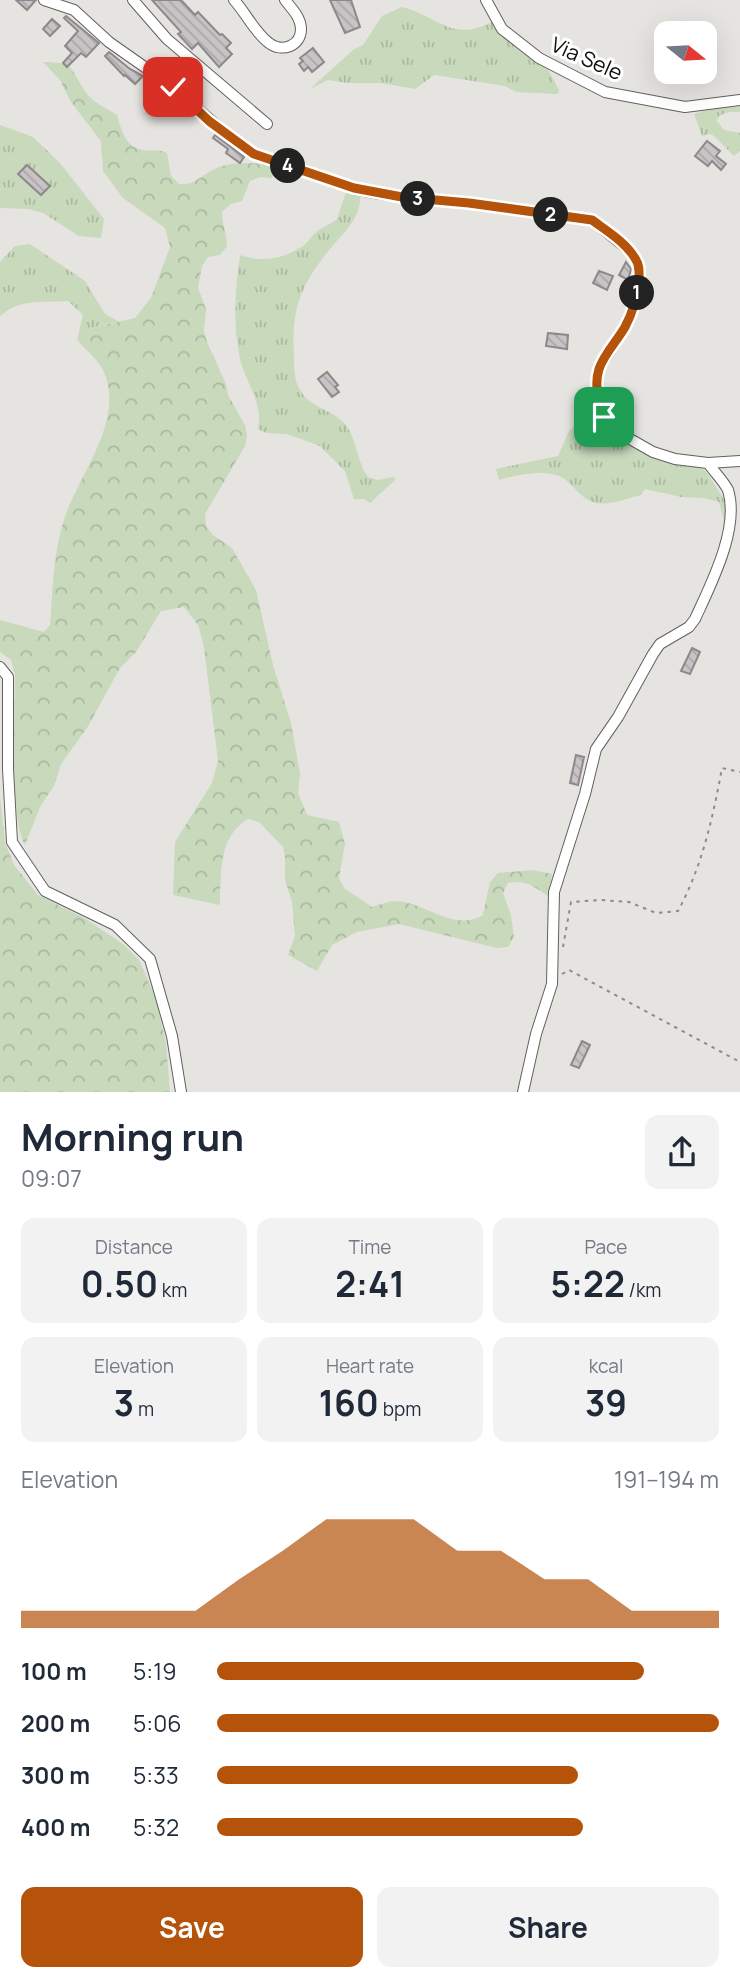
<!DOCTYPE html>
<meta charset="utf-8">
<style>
body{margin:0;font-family:Manrope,sans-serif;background:#f2f2f3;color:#1f2937;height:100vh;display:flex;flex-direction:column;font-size:26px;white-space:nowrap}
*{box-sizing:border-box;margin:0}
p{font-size:23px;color:#747a83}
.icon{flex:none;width:38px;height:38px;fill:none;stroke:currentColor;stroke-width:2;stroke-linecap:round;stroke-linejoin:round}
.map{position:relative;height:1092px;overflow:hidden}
.panel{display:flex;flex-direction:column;background:#fff;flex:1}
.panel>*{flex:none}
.needle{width:46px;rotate:108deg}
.fabs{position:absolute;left:654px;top:21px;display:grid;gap:14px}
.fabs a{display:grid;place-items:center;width:63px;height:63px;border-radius:14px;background:#fff;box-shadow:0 7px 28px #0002;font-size:35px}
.pin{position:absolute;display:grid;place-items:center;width:60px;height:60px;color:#fff;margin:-30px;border-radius:14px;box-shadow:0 4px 10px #0006}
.km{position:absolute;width:35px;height:35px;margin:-18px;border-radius:50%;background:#222;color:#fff;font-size:19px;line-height:35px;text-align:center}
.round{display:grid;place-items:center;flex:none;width:74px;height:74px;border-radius:14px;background:#f2f2f3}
.head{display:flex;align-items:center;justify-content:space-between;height:119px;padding:0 21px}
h1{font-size:38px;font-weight:700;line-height:52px}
.stats{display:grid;grid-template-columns:repeat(3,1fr);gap:10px;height:119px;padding:7px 21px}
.stats div{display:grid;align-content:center;border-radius:14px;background:#f2f2f3;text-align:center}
.stats b{font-size:35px;font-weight:700}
.stats small{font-size:19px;font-weight:400}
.stats p{font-size:19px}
.chart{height:196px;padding:14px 21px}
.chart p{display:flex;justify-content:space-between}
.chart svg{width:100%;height:126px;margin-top:7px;fill:#b45309;opacity:.7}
.button{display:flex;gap:14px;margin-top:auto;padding:14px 21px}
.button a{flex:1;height:80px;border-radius:14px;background:#b45309;color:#fff;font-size:28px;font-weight:700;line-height:80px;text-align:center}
.button a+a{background:#f2f2f3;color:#1f2937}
ul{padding:0 21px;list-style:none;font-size:23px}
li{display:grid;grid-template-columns:112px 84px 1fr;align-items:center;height:52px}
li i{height:18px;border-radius:9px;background:#b45309}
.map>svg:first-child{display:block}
.grass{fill:url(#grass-tufts)}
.forest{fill:url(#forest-crowns)}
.building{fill:url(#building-back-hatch);stroke:#8d898a;stroke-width:2}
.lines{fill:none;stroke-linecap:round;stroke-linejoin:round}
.minor-casing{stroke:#62615d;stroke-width:12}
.path{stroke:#8e8c8a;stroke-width:2;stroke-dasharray:3.5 5;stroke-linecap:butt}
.minor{stroke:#fff;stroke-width:10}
.route-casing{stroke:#fff;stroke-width:14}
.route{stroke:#b45309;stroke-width:9}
.labels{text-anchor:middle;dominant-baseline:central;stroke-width:6;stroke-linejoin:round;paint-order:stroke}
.street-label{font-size:21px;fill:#100f0e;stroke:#fff}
</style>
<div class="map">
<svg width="740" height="1092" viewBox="0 0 740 1092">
<defs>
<pattern id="grass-tufts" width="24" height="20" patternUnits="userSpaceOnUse" patternTransform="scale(1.75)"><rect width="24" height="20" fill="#c8d9bc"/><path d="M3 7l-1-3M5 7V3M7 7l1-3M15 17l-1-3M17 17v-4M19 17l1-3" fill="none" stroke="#abb9a0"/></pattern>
<pattern id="forest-crowns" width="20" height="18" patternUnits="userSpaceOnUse" patternTransform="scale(1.75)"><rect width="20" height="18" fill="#c8d9bc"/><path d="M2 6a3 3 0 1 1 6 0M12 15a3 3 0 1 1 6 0" fill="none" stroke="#abb9a0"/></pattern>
<pattern id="building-back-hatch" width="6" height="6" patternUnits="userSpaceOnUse" patternTransform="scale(1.75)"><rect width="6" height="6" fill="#c8c3c4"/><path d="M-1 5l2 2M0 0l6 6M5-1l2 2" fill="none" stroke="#aba6a7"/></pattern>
</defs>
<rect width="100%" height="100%" fill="#e6e4e0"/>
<g class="grass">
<path d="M402 7C437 16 452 43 492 22L503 36 547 68 559 90 558 94 516 92 505 86 434 75 415 89 381 83H346L328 80 310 89 353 50 363 45 382 16Z"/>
<path d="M740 106V112H728L719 116 717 121 724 130 740 133V151L734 156 713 135 709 134 702 136 694 114 710 109Z"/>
<path d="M0 125 33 137 60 163 104 219 101 238 79 236 43 213 29 209 0 208Z"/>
<path d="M346 192 360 195C362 217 343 233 330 249 300 286 291 309 294 357 294 369 294 383 302 393 312 408 333 410 345 424 357 439 357 462 368 477L378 480 394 477 396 479 370 503 364 499H354L345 471 320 446 287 434 266 433 258 429C263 405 249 387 242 366 232 331 235 291 240 255 263 263 283 259 303 246 307 243 310 238 314 234 321 227 330 225 337 219Z"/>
<path d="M30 244 85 281 105 314 118 321 94 327 77 340 83 315 68 301C42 303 21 298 0 316V262L15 246Z"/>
<path d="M592 403 607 427 705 470 727 504 725 524 719 502 704 498 681 497 645 489 641 495C627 498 607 507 593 502 580 498 574 485 563 478 548 468 515 475 499 480L496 469 558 456 569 431 584 418Z"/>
</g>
<g class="forest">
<path d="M43 62C80 62 69 72 89 96 96 104 108 109 117 115 122 131 125 148 144 150 155 152 154 148 167 153L171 176 179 184C195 185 196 179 209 172 228 160 253 162 274 166L272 178 261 177 250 181 242 201 231 204 222 212C222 225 227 234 227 246L220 255 208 257 202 266 198 288 206 309 204 331 207 342 226 384 228 395 245 425 247 436 245 446 205 514 206 526 213 535 232 548 256 590 273 665 291 723 300 773 298 793 307 815 339 822 345 844 339 878 344 888 372 907C379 905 386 902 394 901 424 901 454 933 483 915L490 882 498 873 533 870 552 874 549 897C535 887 526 879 508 883L503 893 511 915 514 937 508 947 497 948 399 924 357 932 332 945 317 971 288 955 295 936 292 902 285 880V857L283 847 259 822 248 819C218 837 221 873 220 905L173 895 175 842 212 783 218 761 204 647 198 625 184 607 161 611 136 652 120 668 87 728 61 764 54 786 41 805 25 845C9 818 15 709 15 674L11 660 0 652V620L44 632 50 625C53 588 53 550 66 514 82 470 127 416 102 368 96 358 84 348 77 340L94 327 135 318 151 298 170 247 165 228 123 198 103 171 101 141 71 102 60 80Z"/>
<path d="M0 681V797L5 842 14 865 38 895 84 918 123 944 139 960 155 996 166 1043 170 1092H0Z"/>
</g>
<g class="building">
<path d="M16 0H36L27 10Z"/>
<path d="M152 0H181L195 15 198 12 220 35 222 34 231 43 226 48 232 54 219 67 198 43 192 49 178 34 181 32Z"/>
<path d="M330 0H351L360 27 345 33Z"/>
<path d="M66 16 99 43 86 57 81 53 67 67 63 63 72 53 65 46 78 31 64 18Z"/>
<path d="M52 19 60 26 50 36 43 29Z"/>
<path d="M313 48 324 62 312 72 308 67 304 71 299 64 303 61 300 58Z"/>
<path d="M109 52 130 69 143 76 135 84 125 75 124 76 105 56Z"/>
<path d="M169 94 185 108 179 114 164 100Z"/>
<path d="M215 135 244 157 240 163 226 153 228 149 213 138Z"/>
<path d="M707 141 720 151 716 156 726 164 721 170 712 161 708 166 695 156Z"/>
<path d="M27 165 50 186 41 195 18 174Z"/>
<path d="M626 262 631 269 628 280 619 275Z"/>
<path d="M599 271 613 276 607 290 593 283Z"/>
<path d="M548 333 568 335 567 349 546 346Z"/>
<path d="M327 372 338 385 335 387 339 392 332 397 318 379Z"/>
<path d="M692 648 700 652 690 674 681 671Z"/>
<path d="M576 755 584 757 578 785 570 783Z"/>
<path d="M582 1041 590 1045 579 1068 571 1065Z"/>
</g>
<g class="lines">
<g class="minor-casing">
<g id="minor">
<path d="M44 0 74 10 109 42 173 87 233 140 254 154 276 163 302 169 354 189 380 194 469 203 592 220 629 250 637 261 639 269 634 307 625 327 599 368 597 384 598 401 604 417 616 431 653 452 675 459 708 463 740 461"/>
<path d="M133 0 167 39 267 124"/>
<path d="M234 0C246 13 255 33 269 43 282 53 301 46 301 29 301 17 291 8 285 0"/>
<path d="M486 0 502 29 539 58 605 92 685 107 740 100"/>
<path d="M0 667 8 677V769L12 842 45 891 115 925 150 959 172 1036 181 1092"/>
<path d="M523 1092 536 1034 552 984 554 892 585 794 596 749 618 717 653 654 660 644 689 627 695 619C711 584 740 528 728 490 723 480 714 472 708 463"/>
</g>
</g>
<g class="path">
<path d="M563 947 571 902 601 900 629 902 656 913 678 911C702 867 713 817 722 768L740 772"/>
<path d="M562 974 569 970 740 1062"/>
</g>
<use href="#minor" class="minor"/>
</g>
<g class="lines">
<g class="route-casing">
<path id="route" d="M173 87 209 121 254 154 354 188 402 197 469 203 592 220C607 231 627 243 636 260 640 266 639 273 639 281 637 297 632 314 625 327 617 341 604 354 599 369 594 385 598 402 604 417"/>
</g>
<use href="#route" class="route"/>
</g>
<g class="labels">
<g class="street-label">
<text transform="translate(587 58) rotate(24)">Via Sele</text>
</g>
</g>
</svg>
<div class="fabs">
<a><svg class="needle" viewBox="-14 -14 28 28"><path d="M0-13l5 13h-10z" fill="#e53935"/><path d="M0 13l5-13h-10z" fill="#747a83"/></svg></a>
</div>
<div class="pin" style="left:604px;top:417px;background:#1e9e55"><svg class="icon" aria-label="arrive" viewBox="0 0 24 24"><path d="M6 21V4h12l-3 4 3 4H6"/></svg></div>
<div class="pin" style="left:173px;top:87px;background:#d93025"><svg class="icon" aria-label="check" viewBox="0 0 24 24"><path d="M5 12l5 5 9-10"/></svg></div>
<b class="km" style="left:637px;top:293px">1</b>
<b class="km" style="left:551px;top:215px">2</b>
<b class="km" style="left:418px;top:199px">3</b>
<b class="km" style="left:288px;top:166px">4</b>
</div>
<section class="panel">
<div class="head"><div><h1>Morning run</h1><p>09:07</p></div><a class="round"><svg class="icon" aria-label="share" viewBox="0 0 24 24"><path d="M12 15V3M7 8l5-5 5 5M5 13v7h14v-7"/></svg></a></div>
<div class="stats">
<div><p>Distance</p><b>0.50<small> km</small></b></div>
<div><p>Time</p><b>2:41</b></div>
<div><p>Pace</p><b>5:22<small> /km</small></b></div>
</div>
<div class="stats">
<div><p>Elevation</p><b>3<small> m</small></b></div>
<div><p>Heart rate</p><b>160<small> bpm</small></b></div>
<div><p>kcal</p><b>39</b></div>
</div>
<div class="chart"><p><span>Elevation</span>191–194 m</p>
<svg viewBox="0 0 160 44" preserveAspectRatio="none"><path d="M0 44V38L10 38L20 38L30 38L40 38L50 27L60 17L70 6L80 6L90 6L100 17L110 17L120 27L130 27L140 38L150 38L160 38V44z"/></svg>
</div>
<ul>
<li><b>100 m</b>5:19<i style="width:85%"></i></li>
<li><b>200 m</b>5:06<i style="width:100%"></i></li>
<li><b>300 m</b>5:33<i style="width:72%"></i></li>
<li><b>400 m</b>5:32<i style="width:73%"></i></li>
</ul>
<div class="button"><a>Save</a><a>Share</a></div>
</section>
